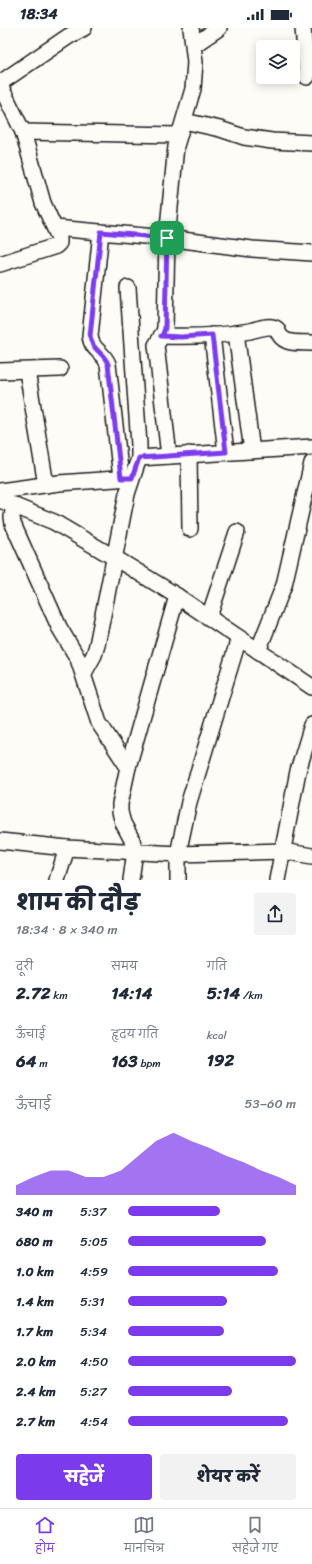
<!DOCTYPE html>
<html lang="hi">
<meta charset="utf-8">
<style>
body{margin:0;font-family:Sriracha,"Playpen Sans Deva",sans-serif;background:#f2f2f3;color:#1f2937;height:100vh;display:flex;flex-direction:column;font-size:15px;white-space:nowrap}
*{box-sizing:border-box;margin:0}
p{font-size:13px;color:#747a83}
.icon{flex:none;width:22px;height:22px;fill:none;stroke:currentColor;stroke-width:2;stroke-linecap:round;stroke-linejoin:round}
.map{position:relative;height:852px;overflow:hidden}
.drawer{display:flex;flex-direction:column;background:#fff;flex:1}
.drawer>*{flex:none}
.controls{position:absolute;left:256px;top:12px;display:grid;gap:8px}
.controls a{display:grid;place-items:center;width:44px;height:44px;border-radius:4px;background:#fff;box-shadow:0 2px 10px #0003;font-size:20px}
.pin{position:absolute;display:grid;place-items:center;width:34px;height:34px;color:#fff;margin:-17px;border-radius:8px;box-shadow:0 2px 6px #0006}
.round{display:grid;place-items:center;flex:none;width:42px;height:42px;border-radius:4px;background:#f2f2f3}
.summary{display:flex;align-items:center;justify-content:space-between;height:68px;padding:0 16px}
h1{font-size:22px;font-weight:800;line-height:30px}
.metrics{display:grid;grid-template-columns:repeat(3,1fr);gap:6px;height:68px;padding:4px 16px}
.metrics div{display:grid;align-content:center}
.metrics b{font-size:17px;font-weight:800}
.metrics small{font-size:11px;font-weight:400}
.metrics p{font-size:11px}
.chart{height:112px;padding:8px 16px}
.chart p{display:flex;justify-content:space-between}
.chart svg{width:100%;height:72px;margin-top:4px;fill:#7c3aed;opacity:.7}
.action{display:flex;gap:8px;margin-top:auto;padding:8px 16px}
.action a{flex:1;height:46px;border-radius:4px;background:#7c3aed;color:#fff;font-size:16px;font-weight:800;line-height:46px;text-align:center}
.action a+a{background:#f2f2f3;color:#1f2937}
ul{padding:0 16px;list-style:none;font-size:13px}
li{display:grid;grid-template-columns:64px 48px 1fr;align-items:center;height:30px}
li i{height:10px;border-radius:5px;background:#7c3aed}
.status{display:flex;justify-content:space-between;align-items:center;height:28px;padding:0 20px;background:#fff;direction:ltr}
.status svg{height:11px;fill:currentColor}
.tabs{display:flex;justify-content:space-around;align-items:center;height:56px;border-top:1px solid #e0e1e3;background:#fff;font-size:11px;color:#747a83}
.tabs a{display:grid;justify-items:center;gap:2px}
.tabs .selected{color:#7c3aed}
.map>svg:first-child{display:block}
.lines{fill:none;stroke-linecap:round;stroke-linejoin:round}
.minor-casing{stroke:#1c1c1c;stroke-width:18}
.minor{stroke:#fdfcf7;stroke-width:15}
.route-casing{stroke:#fff;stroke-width:8}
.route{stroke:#7c3aed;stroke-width:5}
</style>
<div class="status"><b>18:34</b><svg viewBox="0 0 49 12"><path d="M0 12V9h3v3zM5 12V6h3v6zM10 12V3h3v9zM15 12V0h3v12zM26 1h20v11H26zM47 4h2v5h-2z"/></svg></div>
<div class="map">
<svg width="312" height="852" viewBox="0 0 312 852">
<rect width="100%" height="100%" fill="#fdfcf7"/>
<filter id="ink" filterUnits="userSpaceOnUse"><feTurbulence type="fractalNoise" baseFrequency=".025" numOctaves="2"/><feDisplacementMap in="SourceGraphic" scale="8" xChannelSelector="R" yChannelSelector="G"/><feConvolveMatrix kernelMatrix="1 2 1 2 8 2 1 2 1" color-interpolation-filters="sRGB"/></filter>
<g filter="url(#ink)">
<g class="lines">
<g class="minor-casing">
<g id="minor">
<path d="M303 0 307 49"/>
<path d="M194 17 219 0"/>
<path d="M0 55 69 8 84 0"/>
<path d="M0 57 23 104 43 175 59 210V215L56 218 0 236"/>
<path d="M184 93 220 101 244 109 272 113 312 115"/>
<path d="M23 104 178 107"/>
<path d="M55 200 167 210 252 221 312 225"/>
<path d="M101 204 90 308C92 323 103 323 108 336L121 450"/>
<path d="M236 305 252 423"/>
<path d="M212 307 226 424"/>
<path d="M161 308C190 309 221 308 250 303 258 301 270 296 277 301 282 318 297 314 312 315"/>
<path d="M0 343 60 341"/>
<path d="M27 343 46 457"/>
<path d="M189 426 190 501"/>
<path d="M169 428 156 317 163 306 165 300 167 210 176 118 193 61 195 34 191 0"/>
<path d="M139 430 312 419"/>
<path d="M0 463 59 455 130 450"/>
<path d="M0 472 54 494 115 530 177 568 312 659"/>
<path d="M14 477 12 489 13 496 59 599 78 631 99 695 128 739"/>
<path d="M209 589 237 504"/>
<path d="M258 623 284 557 312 435"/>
<path d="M84 645 94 627 97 617 127 466 139 430V417L128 260"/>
<path d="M0 813 67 820 178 826 283 823 312 828"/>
<path d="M57 852 67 820"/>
<path d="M131 852 135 823 132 812 123 795 120 784V776L128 739 177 568"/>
<path d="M178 852V826L189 774 239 610"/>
<path d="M277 852 298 743 312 697"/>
</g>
</g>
<use href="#minor" class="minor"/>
</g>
</g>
<g class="lines" filter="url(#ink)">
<g class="route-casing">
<path id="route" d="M101 204 167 210 165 300 163 306 161 308 181 309 212 307 226 424 139 430 132 450H121L108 336C103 323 92 323 90 308Z"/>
</g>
<use href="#route" class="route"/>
</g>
</svg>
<div class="controls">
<a><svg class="icon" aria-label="layers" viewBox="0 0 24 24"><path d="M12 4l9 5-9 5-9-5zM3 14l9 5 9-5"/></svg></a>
</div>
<div class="pin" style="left:167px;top:210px;background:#1e9e55"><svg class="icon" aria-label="arrive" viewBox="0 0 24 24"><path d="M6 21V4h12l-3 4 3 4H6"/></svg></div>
</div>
<section class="drawer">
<div class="summary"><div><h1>शाम की दौड़</h1><p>18:34 · 8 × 340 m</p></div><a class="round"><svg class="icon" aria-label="share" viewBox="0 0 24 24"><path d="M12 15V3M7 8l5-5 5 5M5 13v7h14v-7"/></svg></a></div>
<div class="metrics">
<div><p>दूरी</p><b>2.72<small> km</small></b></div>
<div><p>समय</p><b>14:14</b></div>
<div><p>गति</p><b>5:14<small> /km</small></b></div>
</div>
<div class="metrics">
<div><p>ऊँचाई</p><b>64<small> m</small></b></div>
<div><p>हृदय गति</p><b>163<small> bpm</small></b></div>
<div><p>kcal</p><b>192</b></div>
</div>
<div class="chart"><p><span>ऊँचाई</span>53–60 m</p>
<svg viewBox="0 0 160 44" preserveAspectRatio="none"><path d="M0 44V38L10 33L20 29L30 29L40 33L50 33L60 29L70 20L80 11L90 6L100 11L110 15L120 20L130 24L140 29L150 33L160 38V44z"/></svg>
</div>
<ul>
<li><b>340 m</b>5:37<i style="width:55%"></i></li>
<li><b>680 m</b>5:05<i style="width:82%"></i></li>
<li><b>1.0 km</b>4:59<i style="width:89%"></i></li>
<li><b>1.4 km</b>5:31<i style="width:59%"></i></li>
<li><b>1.7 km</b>5:34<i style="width:57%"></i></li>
<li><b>2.0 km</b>4:50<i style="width:100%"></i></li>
<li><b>2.4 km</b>5:27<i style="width:62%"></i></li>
<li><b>2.7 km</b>4:54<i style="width:95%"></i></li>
</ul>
<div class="action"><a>सहेजें</a><a>शेयर करें</a></div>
</section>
<nav class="tabs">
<a class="selected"><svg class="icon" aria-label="home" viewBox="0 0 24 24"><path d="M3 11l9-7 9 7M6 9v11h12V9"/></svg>होम</a>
<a><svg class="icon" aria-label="map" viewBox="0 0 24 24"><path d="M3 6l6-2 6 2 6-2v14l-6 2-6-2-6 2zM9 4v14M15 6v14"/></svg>मानचित्र</a>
<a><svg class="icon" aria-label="saved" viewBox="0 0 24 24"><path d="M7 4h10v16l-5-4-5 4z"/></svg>सहेजे गए</a>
</nav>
